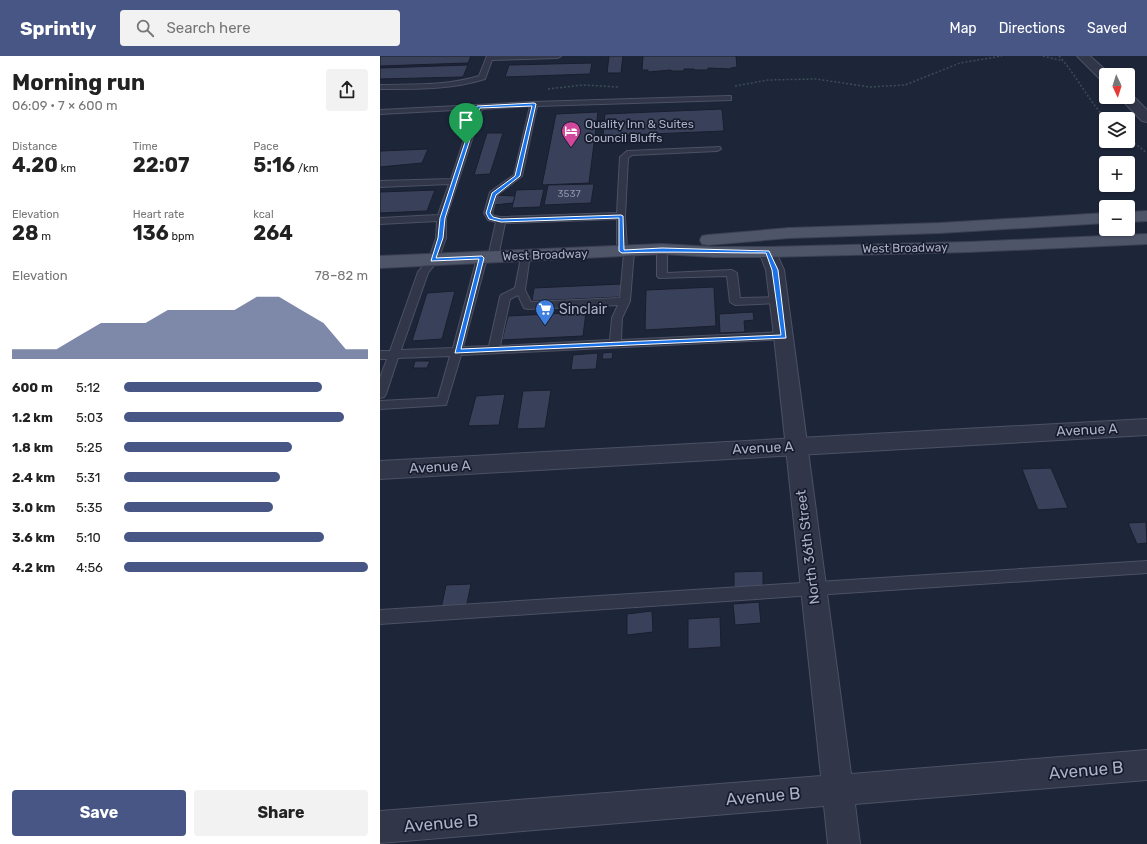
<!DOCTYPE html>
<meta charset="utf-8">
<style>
body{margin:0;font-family:Rubik,sans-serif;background:#f2f2f2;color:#222;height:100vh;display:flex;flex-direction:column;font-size:15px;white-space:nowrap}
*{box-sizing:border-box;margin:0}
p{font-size:13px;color:#767676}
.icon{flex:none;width:22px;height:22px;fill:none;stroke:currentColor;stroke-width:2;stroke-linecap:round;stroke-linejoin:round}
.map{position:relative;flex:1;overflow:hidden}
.sheet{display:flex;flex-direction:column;background:#fff;width:380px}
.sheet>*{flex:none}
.needle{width:26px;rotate:176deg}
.buttons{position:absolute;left:719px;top:12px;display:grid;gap:8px}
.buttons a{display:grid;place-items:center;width:36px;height:36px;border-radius:4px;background:#fff;box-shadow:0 1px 3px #0004;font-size:20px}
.pin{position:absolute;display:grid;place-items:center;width:34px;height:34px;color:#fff;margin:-41px -17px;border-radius:50% 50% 50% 0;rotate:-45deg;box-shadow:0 0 4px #0007}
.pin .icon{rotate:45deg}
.round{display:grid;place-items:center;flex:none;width:42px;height:42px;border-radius:4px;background:#f2f2f2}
.overview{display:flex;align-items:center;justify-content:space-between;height:68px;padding:0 12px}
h1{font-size:22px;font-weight:700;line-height:30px}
.figures{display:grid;grid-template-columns:repeat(3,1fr);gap:6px;height:68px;padding:4px 12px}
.figures div{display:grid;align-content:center}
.figures b{font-size:20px;font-weight:700}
.figures small{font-size:11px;font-weight:400}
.figures p{font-size:11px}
.chart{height:112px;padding:8px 12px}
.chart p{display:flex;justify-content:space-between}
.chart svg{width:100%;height:72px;margin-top:4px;fill:#485685;opacity:.7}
.primary-button{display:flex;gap:8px;margin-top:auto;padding:8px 12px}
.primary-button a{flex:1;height:46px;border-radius:4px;background:#485685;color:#fff;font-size:16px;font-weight:700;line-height:46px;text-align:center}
.primary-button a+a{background:#f2f2f2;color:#222}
ul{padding:0 12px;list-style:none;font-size:13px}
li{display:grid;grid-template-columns:64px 48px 1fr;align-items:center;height:30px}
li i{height:10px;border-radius:5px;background:#485685}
header{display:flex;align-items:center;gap:24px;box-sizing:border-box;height:56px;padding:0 20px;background:#485685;color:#fff}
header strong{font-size:19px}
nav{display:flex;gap:22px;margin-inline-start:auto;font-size:14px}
.search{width:280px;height:36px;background:#f2f2f2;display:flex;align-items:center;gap:10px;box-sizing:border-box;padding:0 14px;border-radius:4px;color:#767676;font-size:15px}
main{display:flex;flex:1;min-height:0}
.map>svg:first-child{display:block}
.building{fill:#394059;stroke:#191e2f}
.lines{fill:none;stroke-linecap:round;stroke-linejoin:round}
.service-casing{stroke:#4c5164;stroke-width:2}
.minor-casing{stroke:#4c5164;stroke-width:2}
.tertiary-casing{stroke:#4c5164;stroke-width:2}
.primary-casing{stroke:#3b4052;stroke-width:2}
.path{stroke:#3a4e54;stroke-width:1.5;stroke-dasharray:2 2;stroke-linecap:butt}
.service{fill:#313749;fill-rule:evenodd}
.minor{fill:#313749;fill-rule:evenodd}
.tertiary{fill:#313749;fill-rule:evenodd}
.primary{fill:#4e5569;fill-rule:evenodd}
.route{fill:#1a73e8;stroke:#fff;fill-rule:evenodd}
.labels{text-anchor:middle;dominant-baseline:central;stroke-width:3.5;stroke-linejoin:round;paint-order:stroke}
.far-number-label{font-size:10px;fill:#8e95ab}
.far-poi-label{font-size:12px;fill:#abb1c6;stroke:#171c2d;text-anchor:start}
.far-street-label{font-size:12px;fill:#abb1c6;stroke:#171c2d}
.poi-label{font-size:14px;fill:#abb1c6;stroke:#171c2d;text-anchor:start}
.street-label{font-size:14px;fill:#abb1c6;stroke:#171c2d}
.near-street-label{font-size:17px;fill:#abb1c6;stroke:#171c2d}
</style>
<header>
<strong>Sprintly</strong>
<div class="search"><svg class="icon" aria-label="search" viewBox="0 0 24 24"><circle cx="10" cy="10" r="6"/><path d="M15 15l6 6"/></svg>Search here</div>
<nav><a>Map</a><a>Directions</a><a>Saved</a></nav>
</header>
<main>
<section class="sheet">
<div class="overview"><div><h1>Morning run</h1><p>06:09 · 7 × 600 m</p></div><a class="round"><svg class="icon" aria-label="share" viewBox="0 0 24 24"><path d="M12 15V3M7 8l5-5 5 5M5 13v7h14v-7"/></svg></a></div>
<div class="figures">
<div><p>Distance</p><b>4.20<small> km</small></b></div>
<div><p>Time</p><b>22:07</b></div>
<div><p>Pace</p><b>5:16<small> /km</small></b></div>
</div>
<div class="figures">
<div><p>Elevation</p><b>28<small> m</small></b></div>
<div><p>Heart rate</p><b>136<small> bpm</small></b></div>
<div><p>kcal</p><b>264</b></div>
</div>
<div class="chart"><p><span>Elevation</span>78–82 m</p>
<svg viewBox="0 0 160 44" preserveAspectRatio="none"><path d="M0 44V38L10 38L20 38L30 30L40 22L50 22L60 22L70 14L80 14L90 14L100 14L110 6L120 6L130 14L140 22L150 38L160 38V44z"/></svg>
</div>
<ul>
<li><b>600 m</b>5:12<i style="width:81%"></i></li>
<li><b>1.2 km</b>5:03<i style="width:90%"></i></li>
<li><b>1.8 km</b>5:25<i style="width:69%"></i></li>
<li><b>2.4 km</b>5:31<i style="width:64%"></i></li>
<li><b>3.0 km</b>5:35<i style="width:61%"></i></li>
<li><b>3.6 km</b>5:10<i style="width:82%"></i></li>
<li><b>4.2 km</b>4:56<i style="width:100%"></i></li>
</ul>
<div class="primary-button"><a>Save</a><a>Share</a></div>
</section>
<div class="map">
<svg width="767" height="788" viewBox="0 0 767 788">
<rect width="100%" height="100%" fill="#1d2539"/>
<g class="building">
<path d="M0 0H91L88 7 0 10Z"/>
<path d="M229 0H243L241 17H227Z"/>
<path d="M263 0H356L357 11 351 12V13L328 12V14H314V13H304V15H291V14L268 16V14H262Z"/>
<path d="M212 7 210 18 125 21 129 9Z"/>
<path d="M88 9 83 21 0 23V12Z"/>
<path d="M342 53 344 75 223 80 225 58Z"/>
<path d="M218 56 209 127 162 129 176 58Z"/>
<path d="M107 77H123L110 118 94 119Z"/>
<path d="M48 93 42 107 0 111V95Z"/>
<path d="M214 128 211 147 164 149 168 129Z"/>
<path d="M164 133 160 151 132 152 136 134Z"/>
<path d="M55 134 47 155 0 157V136Z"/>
<path d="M117 139 135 140 133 147 114 149Z"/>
<path d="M241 228 240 241 152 245 154 232Z"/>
<path d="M334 231 336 270 265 274 266 234Z"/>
<path d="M75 235 62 283 32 285 47 237Z"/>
<path d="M206 256 203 280 122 284 128 260Z"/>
<path d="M373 256 374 264 364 265 365 276 340 277 339 258Z"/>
<path d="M233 296 232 303H222L223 297Z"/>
<path d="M218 297 216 313 191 314 193 299Z"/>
<path d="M35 305H50L47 312H33Z"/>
<path d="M171 334 165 372 137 373 143 335Z"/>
<path d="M125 338 119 369 88 370 96 340Z"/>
<path d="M671 412 688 452 658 454 642 413Z"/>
<path d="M766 466 767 487 757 488 748 467Z"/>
<path d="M383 515V530L354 531V516Z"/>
<path d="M91 528 86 552 61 553 66 529Z"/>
<path d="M379 546 381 567 355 569 353 548Z"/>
<path d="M272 555 273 576 247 579V558Z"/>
<path d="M340 561 341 591 308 593V563Z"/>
</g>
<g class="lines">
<g class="service-casing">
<g id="service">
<path d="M107 0H181L178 2 112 4 105 23C70 34 35 33 0 33V29C33 28 67 30 99 20Z"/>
<path d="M348 40H351V44L157 50 142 120 117 139 112 157 114 160 121 161 237 157 240 101 247 95 340 91 341 93 337 95 252 99 248 102 245 160 247 193H252L254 195 250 245 242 262 241 284 404 276 408 277 409 280 408 283 81 299 66 349 0 353V345L58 342 70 300 18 302 6 338 4 341 0 342V322L7 303H0V295H10L38 216 49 203 56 182 57 165 0 168V162L58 159 69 128 0 131V125L71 123 94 53 0 58V54L154 46ZM150 50 134 119 110 136 104 157 108 164 116 166 108 201 113 204 118 201 125 167 237 163V195L239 197H244L240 242 151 246 145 234 150 199 148 197H142L135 232 121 239 120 241 109 290 83 291 107 202 102 199 97 202 73 292 21 294 48 217 58 204 66 182V162L102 53ZM138 239 144 252 148 253 238 249 232 262 230 284 120 290 130 243Z"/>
<path d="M282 190 287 193V217L352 214 357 217 360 242 399 241 404 244 399 247 355 249 350 246 347 220 279 222 277 220V193Z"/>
<path d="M767 505V517L0 568V554Z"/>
</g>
</g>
<g class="minor-casing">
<path id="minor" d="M388 191 394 192 404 214 471 718 767 694V724L475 748 480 788H448L444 750 0 787V755L441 720 394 280 386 214 379 196 382 192Z"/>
</g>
<g class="tertiary-casing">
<g id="tertiary">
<path d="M697 0H710L731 19H726V25L721 24Z"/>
<path d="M748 37 751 38 767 54V66L762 65 739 41H748Z"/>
<path d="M767 363V379L0 423V405Z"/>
</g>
</g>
<g class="primary-casing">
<g id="primary">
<path d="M767 155V165L748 166V156Z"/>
<path d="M726 157V167L560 177 409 182 328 189 322 188 320 184 322 180 328 179 409 172 560 167Z"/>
<path d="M767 178V188L589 196 388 201H334L282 198 0 212V200L282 188 334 191H388L589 186Z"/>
</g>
</g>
<g class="path">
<path d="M663 0 683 5"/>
<path d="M679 0C697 20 708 44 726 63"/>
<path d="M355 30 388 24 436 23 490 31 525 29 580 7 622 0"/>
<path d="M168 33 203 29 238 31"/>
<path d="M748 82 767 97"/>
</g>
<use href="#service" class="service"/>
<use href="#minor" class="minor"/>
<use href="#tertiary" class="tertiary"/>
<use href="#primary" class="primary"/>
</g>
<path class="route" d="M156 48 140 120 116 139 110 157 113 161 121 163 241 159 243 160 244 194 282 192 389 195 398 214 406 282 75 297 99 203 51 205 58 182 60 162 97 50 154 47ZM152 50 135 120 112 137 106 157 109 163 121 166 239 162V195L242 197C290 195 338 197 386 197L392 214 401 279 81 293 104 202 102 200 56 202 63 182 65 162 100 52Z"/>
<defs>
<g id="hotel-pin" transform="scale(1)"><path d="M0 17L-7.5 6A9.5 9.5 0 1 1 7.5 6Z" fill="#d1479c" stroke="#171c2d"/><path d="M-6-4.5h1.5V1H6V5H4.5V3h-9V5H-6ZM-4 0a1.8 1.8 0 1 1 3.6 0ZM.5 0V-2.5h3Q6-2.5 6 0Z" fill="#fff"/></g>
<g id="supermarket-pin" transform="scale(1)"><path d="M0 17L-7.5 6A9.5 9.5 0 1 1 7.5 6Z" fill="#3f7fe0" stroke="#171c2d"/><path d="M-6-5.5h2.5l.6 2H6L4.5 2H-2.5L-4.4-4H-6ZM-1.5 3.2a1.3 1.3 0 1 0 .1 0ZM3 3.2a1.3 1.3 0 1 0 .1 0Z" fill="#fff"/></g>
</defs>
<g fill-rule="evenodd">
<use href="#hotel-pin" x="191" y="75"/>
<use href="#supermarket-pin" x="165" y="253"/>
</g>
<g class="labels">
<g class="far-number-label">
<text x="189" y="138">3537</text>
</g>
<g class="far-poi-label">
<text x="205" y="68">Quality Inn &amp; Suites<tspan x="205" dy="14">Council Bluffs</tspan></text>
</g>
<g class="far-street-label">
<text transform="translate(525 192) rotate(-1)">West Broadway</text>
<text transform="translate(165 199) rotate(-2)">West Broadway</text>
</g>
<g class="poi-label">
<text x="179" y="253">Sinclair</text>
</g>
<g class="street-label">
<text transform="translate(707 374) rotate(-3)">Avenue A</text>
<text transform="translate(383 392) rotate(-3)">Avenue A</text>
<text transform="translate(60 411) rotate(-3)">Avenue A</text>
<text transform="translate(428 491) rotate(-97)">North 36th Street</text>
</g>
<g class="near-street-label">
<text transform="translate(706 714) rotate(-5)">Avenue B</text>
<text transform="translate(383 740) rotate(-5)">Avenue B</text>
<text transform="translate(61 767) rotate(-5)">Avenue B</text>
</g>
</g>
</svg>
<div class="buttons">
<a><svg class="needle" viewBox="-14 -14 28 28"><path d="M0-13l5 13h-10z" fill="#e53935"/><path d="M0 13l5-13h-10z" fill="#767676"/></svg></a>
<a><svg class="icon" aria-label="layers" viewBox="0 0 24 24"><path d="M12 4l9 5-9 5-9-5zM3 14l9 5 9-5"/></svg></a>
<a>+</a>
<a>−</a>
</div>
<div class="pin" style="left:86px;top:88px;background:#1e9e55"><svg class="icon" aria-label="arrive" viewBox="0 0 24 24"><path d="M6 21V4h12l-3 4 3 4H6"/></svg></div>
</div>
</main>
